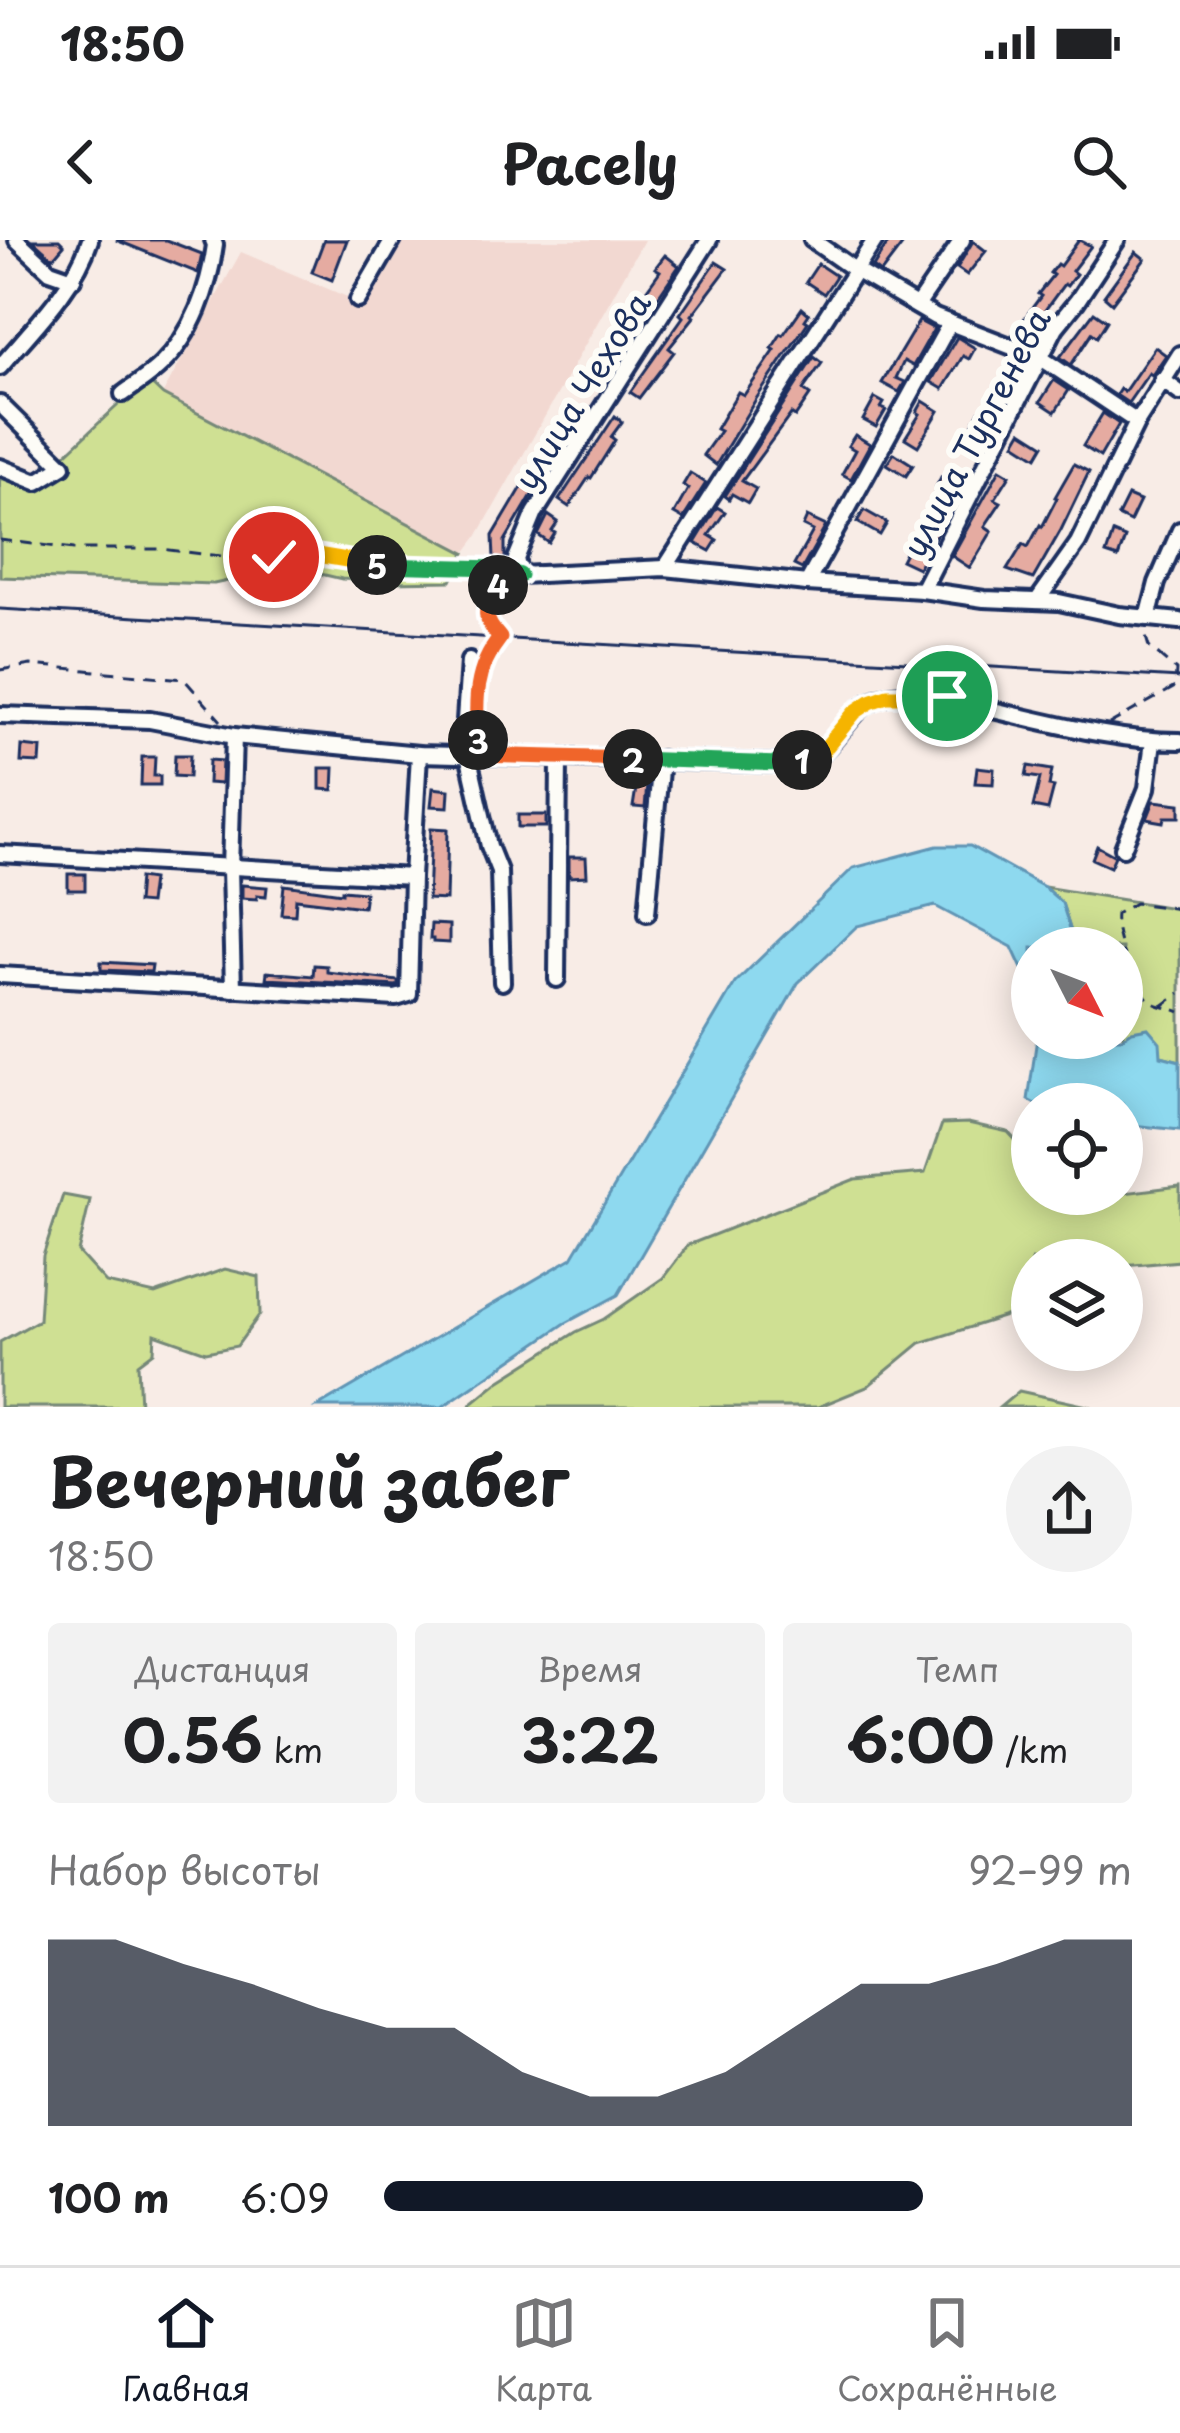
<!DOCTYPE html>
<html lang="ru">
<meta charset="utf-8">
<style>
body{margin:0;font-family:"Playpen Sans",sans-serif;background:#f2f2f2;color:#202124;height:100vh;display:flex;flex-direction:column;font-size:45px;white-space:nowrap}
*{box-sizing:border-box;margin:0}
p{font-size:39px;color:#757577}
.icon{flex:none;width:66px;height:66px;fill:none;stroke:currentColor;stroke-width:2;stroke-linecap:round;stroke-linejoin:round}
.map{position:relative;height:1167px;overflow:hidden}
.side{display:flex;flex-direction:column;background:#fff;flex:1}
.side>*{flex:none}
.needle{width:78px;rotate:132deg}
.controls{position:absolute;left:1011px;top:687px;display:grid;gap:24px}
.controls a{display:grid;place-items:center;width:132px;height:132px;border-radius:50%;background:#fff;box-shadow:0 6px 30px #0003;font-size:60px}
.pin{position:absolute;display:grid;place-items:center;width:102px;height:102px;color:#fff;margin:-51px;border:6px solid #fff;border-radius:50%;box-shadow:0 3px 12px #0007}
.km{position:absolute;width:60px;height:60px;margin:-30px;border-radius:50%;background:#222;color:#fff;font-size:33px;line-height:60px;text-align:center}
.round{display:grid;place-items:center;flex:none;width:126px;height:126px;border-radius:63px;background:#f2f2f2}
.head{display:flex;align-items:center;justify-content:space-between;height:204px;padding:0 48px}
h1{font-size:66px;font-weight:700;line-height:90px}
.stats{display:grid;grid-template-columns:repeat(3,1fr);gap:18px;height:204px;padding:12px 48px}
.stats div{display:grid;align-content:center;border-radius:12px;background:#f2f2f2;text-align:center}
.stats b{font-size:60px;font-weight:700}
.stats small{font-size:33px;font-weight:400}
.stats p{font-size:33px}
.chart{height:336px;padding:24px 48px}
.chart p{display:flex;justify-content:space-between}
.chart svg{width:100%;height:216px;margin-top:12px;fill:#111827;opacity:.7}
ul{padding:0 48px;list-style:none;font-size:39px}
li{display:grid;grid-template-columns:192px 144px 1fr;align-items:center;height:90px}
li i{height:30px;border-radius:15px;background:#111827}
.status{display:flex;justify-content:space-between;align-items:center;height:84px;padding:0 60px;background:#fff;direction:ltr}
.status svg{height:33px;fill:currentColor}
header{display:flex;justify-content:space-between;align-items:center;height:156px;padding:0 48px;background:#fff;font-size:54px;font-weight:700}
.tabs{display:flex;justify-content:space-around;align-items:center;height:168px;border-top:3px solid #e0e0e0;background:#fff;font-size:33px;color:#757577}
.tabs a{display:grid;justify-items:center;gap:6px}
.tabs .selected{color:#111827}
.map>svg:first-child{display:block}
.built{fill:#f2d8d1}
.green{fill:#cfe093;stroke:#758878;stroke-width:3}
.water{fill:#8ed9ef;stroke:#6095b5;stroke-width:3}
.building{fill:#e5aba1;stroke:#1b2f5e;stroke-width:3}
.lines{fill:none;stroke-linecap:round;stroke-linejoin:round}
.minor-casing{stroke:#1b2f5e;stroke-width:22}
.path{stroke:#1b2f5e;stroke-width:3;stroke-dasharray:12 9;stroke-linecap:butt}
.minor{stroke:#fdfcf7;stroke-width:14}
.rail{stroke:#1b2f5e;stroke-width:3}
.split-1-casing{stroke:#fff;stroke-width:24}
.split-2-casing{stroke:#fff;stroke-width:24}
.split-3-casing{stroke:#fff;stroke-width:24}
.split-4-casing{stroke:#fff;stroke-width:24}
.split-5-casing{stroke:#fff;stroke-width:24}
.split-6-casing{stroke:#fff;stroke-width:24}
.split-1{stroke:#f5b400;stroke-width:15}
.split-2{stroke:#22a559;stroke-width:15}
.split-3{stroke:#f0652b;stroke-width:15}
.split-4{stroke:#f0652b;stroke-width:15}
.split-5{stroke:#22a559;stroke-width:15}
.split-6{stroke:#f5b400;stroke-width:15}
.labels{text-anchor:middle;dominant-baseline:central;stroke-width:12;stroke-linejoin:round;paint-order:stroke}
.street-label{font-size:33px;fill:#1b2f5e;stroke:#fdfcf7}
</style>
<div class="status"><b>18:50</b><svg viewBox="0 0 49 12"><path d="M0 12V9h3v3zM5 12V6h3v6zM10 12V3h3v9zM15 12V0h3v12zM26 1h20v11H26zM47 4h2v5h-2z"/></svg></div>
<header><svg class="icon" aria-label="back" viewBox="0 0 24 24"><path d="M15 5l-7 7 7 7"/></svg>Pacely<svg class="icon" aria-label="search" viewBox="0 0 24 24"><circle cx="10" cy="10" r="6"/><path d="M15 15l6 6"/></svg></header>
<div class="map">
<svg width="1180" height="1167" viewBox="0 0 1180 1167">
<rect width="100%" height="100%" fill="#f8ece6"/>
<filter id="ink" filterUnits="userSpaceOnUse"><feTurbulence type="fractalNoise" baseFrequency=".00833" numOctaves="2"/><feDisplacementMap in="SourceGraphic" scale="24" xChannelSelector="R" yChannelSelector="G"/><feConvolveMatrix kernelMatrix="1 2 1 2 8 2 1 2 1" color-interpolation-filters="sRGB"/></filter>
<g filter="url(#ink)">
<path class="built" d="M393 0H644L477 297 465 313 162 155 241 12 352 59Z"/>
<g class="green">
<path d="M146 139 163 155 465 313 451 341 390 342 342 339 291 327 214 344 0 337V231L41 237Z"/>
<path d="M1044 647 1180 669V821L1161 816 1123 797 1122 708H1076L1062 663Z"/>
<path d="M968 883 1008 892 1032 918V954H1070L1076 959 1180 946V1021L1122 1026V1020H1032V1065L1018 1072 920 1103 867 1147 818 1167H470L473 1162 499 1141 576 1092 604 1079 663 1038 688 1005 855 939 925 933 942 884Z"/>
<path d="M63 955 90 960 78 1012 106 1043 155 1054 225 1029 259 1037 260 1074 237 1106 206 1112 155 1094 154 1112 138 1124 140 1167H0V1102L39 1080 43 1016Z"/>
<path d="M1019 1151 1092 1167H1000Z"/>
</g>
<g class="water">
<path d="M937 606H970L1044 647 1062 663 1076 708H1032V750L1012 707 935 666 857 686 798 743 618 1055 564 1084 442 1167H317L572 1018 735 743 853 628Z"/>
<path d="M1148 788 1160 802 1161 816 1180 821V890L1122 884V864H1035L1028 860 1037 798H1122L1132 791Z"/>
</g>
<g class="building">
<path d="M33 0H59L64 5 53 18Z"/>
<path d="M116 0H166L202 14 198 33Z"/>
<path d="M324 0H347L332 40 312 32Z"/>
<path d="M890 0H906L881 33 873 27Z"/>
<path d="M1079 0 1091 6 1072 31 1076 34 1067 46 1064 44 1024 99 1012 95 1041 56 1038 54 1053 35 1050 33 1057 24 1060 26Z"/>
<path d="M973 1 986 11 967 35 957 28Z"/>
<path d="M1136 12 1145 19 1112 63 1104 56Z"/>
<path d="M665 15 679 26 651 67 640 59 660 31 655 28Z"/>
<path d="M716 22 727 29 692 75 694 77 669 108 674 112 639 158 630 152 683 77 680 74Z"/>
<path d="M818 24 836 36 824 54 806 42Z"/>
<path d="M802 68 809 74 805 80 808 82 756 159 716 225 703 215 720 191 716 189 738 152 744 155 775 110 772 108 781 94 783 95Z"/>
<path d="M1094 72 1107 81 1097 97 1092 93 1071 125 1060 117Z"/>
<path d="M623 79 638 88 628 105 613 96Z"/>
<path d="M919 81 934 89 913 126 904 121 896 138 905 142 899 152 882 143Z"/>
<path d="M957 97 975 108 969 119 963 116 943 149 931 142Z"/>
<path d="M1155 107 1166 115 1152 135 1149 133 1128 163 1116 155 1120 149 1124 152Z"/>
<path d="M814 117 822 123 803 150 810 155 795 177 791 174 742 241 756 249 748 263 732 254 729 259 725 256Z"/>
<path d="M1054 140 1069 150 1055 172 1040 162Z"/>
<path d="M875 158 884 163 881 168 886 170 876 187 863 180Z"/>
<path d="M923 161 939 171 918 206 905 198 920 174 917 172Z"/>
<path d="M979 171 995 178 984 196 970 189Z"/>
<path d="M1103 173 1119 184 1100 217 1083 206Z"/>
<path d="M615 176 622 182 611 197 615 200 591 238 589 237 569 267 559 260Z"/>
<path d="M1022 191 1044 205 1037 217 1015 203Z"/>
<path d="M855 195 870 204 851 239 842 234 855 210 848 206Z"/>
<path d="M550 202 561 209 547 227 537 220Z"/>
<path d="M894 213 913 225 906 236 887 224Z"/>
<path d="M1074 224 1089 232 1061 290 1033 339 1007 330 1023 304 1028 307 1040 285 1042 287 1057 258 1055 257Z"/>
<path d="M1000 229 1010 235 995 259 1001 262 985 286 992 291 970 328 952 316Z"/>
<path d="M690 233 706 243 683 279 674 274 688 249 683 245Z"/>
<path d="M941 237 962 247 918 328 901 320 938 248 936 247Z"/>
<path d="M525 242 536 248 505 301V319H494L493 296Z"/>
<path d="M1128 256 1140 261 1130 282 1118 276Z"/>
<path d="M717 267 725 272 709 295 717 300 710 311 695 303Z"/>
<path d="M864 270 887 283 880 295 857 282Z"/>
<path d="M548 275 558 282 552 291 555 293 549 303 538 295Z"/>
<path d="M807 277 826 286 802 329 794 325 813 291 803 286Z"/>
<path d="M1113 293 1125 298 1118 318 1106 314Z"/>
<path d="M22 506 41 508 40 523 21 522Z"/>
<path d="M175 515H190L189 537 174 536Z"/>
<path d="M142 517H155L154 536H160V545H141Z"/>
<path d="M209 520 222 521 221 544 208 543Z"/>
<path d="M1028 526 1052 530 1049 546 1054 547 1048 570 1033 567 1040 538 1026 536Z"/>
<path d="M977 527 994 529 993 544 975 543Z"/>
<path d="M320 528H334L333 550 320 549Z"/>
<path d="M637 542 647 544 645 568 633 567Z"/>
<path d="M433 548 449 550 448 567 431 566Z"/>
<path d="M1154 561 1180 564V577H1165L1164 582 1147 579Z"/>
<rect x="518" y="575" width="28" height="12"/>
<path d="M431 588 448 589 446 660 428 659Z"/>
<path d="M1097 606 1115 616 1110 627 1092 619Z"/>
<path d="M569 617H586L587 636 569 637Z"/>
<rect x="68" y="634" width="17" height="16"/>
<path d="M139 638 152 640 149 664 137 663Z"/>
<path d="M242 645 267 647 266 656 257 655V659L242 658Z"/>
<path d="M284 645 342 653V650L365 652 363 667 296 659 295 675 281 674Z"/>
<path d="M431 684 449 685V703L433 702V699H430Z"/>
<path d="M101 722 152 725 151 732 101 730Z"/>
<path d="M314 725 327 726V732L398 741V746L266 739 267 732 313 736Z"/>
</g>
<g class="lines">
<g class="minor-casing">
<g id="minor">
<path d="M17 0 50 31 73 39"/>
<path d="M709 0 535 273 516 319 520 335 665 328 807 343 922 350 984 359 1059 362 1119 375 1180 381"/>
<path d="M812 0 855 30 935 77 1041 118 1137 182"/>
<path d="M358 60 393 0"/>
<path d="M917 66 962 0"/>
<path d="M0 127C33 88 74 49 90 0"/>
<path d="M1162 140 1180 153"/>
<path d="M123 154C135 145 150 136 161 125 193 94 209 48 215 5L213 0"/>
<path d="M0 164 63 226 37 242 0 227"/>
<path d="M665 328 875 0"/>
<path d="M807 343 950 83"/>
<path d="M922 350 1056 87 1077 61 1117 0"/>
<path d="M1037 361 1078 303 1137 182 1180 114"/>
<path d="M1148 378 1157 343 1180 290"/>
<path d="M469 421 463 510 468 514 489 606 499 631 502 742"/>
<path d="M0 475 150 480 234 496 419 514 782 524C796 521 813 519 825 509 846 490 856 461 887 456 905 453 935 453 952 457 964 461 975 466 988 469 1051 483 1115 501 1180 501"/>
<path d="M1123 608 1147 548 1153 501"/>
<path d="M0 614 412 637"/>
<path d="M647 673 661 519"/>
<path d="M0 735 396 758 409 754 412 637 419 514"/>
<path d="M557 739 559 519"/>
<path d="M233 749 230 629 234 496"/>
</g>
</g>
<g class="path">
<path d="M0 300 74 309H161L237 318 274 317 299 312 372 324 498 328 507 331"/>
<path d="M0 430 31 425 184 439 221 481"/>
<path d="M481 430 487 415 500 398C479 373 487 365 501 339L506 338"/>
<path d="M1109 484 1175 447 1176 430 1149 407 1144 390"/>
<path d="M1180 669 1135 663 1116 674C1113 695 1134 749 1152 762 1160 767 1172 768 1180 772"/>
<path d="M1162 766 1180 753"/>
</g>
<use href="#minor" class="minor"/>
<path class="rail" d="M0 369 1180 438"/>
</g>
</g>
<g class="lines" filter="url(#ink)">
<g class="split-1-casing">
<path id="split-1" d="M802 520 823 511 855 472 870 462 887 456H947"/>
</g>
<g class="split-2-casing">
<path id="split-2" d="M633 519 782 524 802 520"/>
</g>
<g class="split-3-casing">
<path id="split-3" d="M478 500 479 515 633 519"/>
</g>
<g class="split-4-casing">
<path id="split-4" d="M478 500C475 461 475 429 500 398 480 375 485 370 498 345"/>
</g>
<g class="split-5-casing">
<path id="split-5" d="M377 325 498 328 520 335 502 339 498 345"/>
</g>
<g class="split-6-casing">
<path id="split-6" d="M274 317 299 312 377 325"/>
</g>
<use href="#split-1" class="split-1"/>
<use href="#split-2" class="split-2"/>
<use href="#split-3" class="split-3"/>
<use href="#split-4" class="split-4"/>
<use href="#split-5" class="split-5"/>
<use href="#split-6" class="split-6"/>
</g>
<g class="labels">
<g class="street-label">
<text transform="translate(581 150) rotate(-58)">улица Чехова</text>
<text transform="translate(975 192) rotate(-62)">улица Тургенева</text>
</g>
</g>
</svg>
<div class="controls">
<a><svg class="needle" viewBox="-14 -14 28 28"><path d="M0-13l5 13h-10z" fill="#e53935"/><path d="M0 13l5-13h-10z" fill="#757577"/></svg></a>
<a><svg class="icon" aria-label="locate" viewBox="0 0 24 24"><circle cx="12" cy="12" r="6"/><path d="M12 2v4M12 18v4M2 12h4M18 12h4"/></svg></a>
<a><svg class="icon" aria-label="layers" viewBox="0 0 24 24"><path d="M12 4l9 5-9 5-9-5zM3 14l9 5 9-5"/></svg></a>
</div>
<div class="pin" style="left:947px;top:456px;background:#1e9e55"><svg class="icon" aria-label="arrive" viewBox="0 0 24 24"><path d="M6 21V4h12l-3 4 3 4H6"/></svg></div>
<div class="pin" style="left:274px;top:317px;background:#d93025"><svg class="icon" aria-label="check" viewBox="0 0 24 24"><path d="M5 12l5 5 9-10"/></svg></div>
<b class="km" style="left:802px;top:520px">1</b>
<b class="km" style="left:633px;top:519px">2</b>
<b class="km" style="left:478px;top:500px">3</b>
<b class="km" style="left:498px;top:345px">4</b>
<b class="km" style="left:377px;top:325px">5</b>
</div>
<section class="side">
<div class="head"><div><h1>Вечерний забег</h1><p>18:50</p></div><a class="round"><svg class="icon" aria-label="share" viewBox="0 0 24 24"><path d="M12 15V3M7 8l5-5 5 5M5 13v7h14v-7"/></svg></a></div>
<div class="stats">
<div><p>Дистанция</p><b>0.56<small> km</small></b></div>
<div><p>Время</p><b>3:22</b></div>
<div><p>Темп</p><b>6:00<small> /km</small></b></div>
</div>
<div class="chart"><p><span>Набор высоты</span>92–99 m</p>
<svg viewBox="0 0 160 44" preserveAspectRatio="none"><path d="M0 44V6L10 6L20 11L30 15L40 20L50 24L60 24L70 33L80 38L90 38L100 33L110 24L120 15L130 15L140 11L150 6L160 6V44z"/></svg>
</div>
<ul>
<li><b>100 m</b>6:09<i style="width:72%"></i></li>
</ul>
</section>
<nav class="tabs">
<a class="selected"><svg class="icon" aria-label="home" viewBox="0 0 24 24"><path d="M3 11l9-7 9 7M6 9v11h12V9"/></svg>Главная</a>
<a><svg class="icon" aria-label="map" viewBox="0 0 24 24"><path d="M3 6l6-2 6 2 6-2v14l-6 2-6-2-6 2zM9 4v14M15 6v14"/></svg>Карта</a>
<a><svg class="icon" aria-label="saved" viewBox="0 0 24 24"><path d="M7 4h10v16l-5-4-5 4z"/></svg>Сохранённые</a>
</nav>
